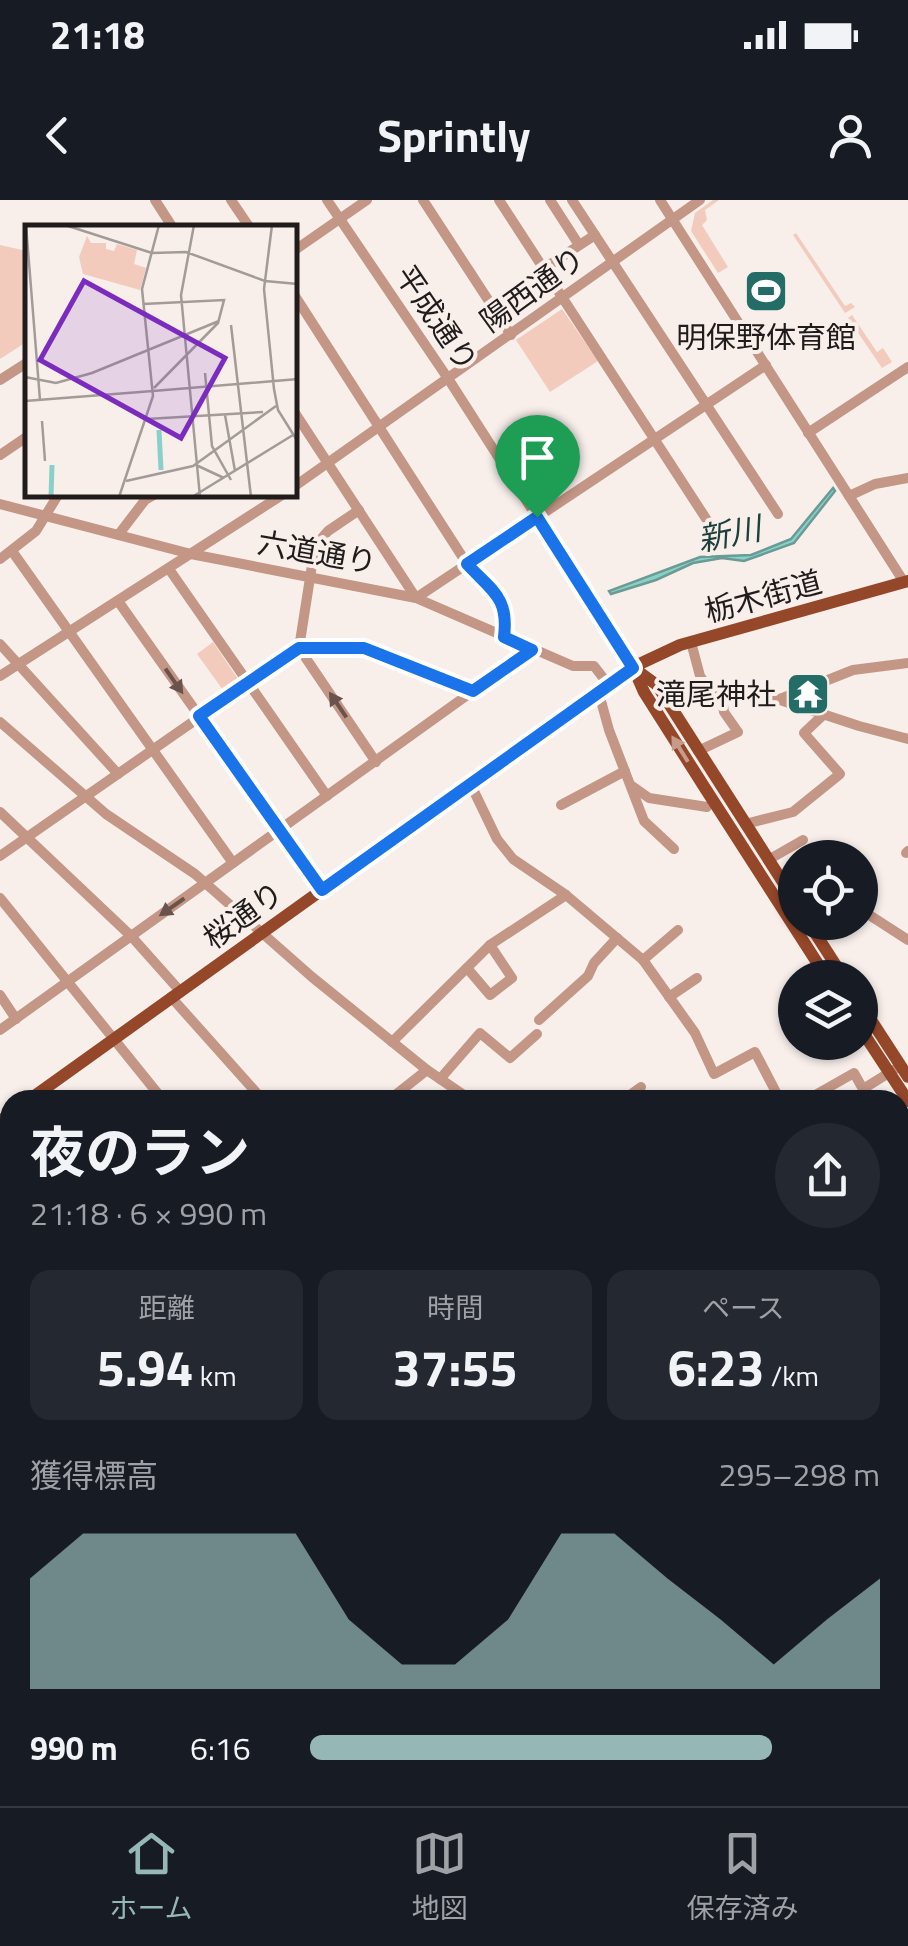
<!DOCTYPE html>
<html lang="ja">
<meta charset="utf-8">
<style>
body{margin:0;font-family:"Titillium Web","Noto Sans JP",sans-serif;background:#242831;color:#f1f3f6;height:100vh;display:flex;flex-direction:column;font-size:38px;white-space:nowrap}
*{box-sizing:border-box;margin:0}
p{font-size:32px;color:#9ea1a6}
.icon{flex:none;width:55px;height:55px;fill:none;stroke:currentColor;stroke-width:2;stroke-linecap:round;stroke-linejoin:round}
.map{position:relative;flex:1;overflow:hidden}
.side{position:absolute;left:0px;top:890px;width:910px;height:718px;display:flex;flex-direction:column;background:#171b24;border-radius:30px 30px 0 0;box-shadow:0 2px 8px #0004}
.side>*{flex:none}
.fabs{position:absolute;left:778px;top:640px;display:grid;gap:20px}
.fabs a{display:grid;place-items:center;width:100px;height:100px;border-radius:50%;background:#171b24;box-shadow:0 2px 8px #0004;font-size:50px}
.pin{position:absolute;display:grid;place-items:center;width:85px;height:85px;color:#fff;margin:-102px -42px;border-radius:50% 50% 50% 0;rotate:-45deg;box-shadow:0 0 10px #0007}
.pin .icon{rotate:45deg}
.round{display:grid;place-items:center;flex:none;width:105px;height:105px;border-radius:52px;background:#242831}
.head{display:flex;align-items:center;justify-content:space-between;height:170px;padding:0 30px}
h1{font-size:55px;font-weight:700;line-height:75px}
.figures{display:grid;grid-template-columns:repeat(3,1fr);gap:15px;height:170px;padding:10px 30px}
.figures div{display:grid;align-content:center;border-radius:20px;background:#242831;text-align:center}
.figures b{font-size:50px;font-weight:700}
.figures small{font-size:28px;font-weight:400}
.figures p{font-size:28px}
.chart{height:280px;padding:20px 30px}
.chart p{display:flex;justify-content:space-between}
.chart svg{width:100%;height:180px;margin-top:10px;fill:#95b7b5;opacity:.7}
ul{padding:0 30px;list-style:none;font-size:32px}
li{display:grid;grid-template-columns:160px 120px 1fr;align-items:center;height:75px}
li i{height:25px;border-radius:12px;background:#95b7b5}
.status{display:flex;justify-content:space-between;align-items:center;height:70px;padding:0 50px;background:#171b24;direction:ltr}
.status svg{height:28px;fill:currentColor}
header{display:flex;justify-content:space-between;align-items:center;height:130px;padding:0 30px;background:#171b24;font-size:45px;font-weight:700}
.menu{display:flex;justify-content:space-around;align-items:center;height:140px;border-top:2px solid #363941;background:#171b24;font-size:28px;color:#9ea1a6}
.menu a{display:grid;justify-items:center;gap:5px}
.menu .active{color:#95b7b5}
.map>svg:first-child{display:block}
.green{fill:#f2cbbd}
.water{fill:#89d1c8;stroke:#6a9b94;stroke-width:2.5}
.lines{fill:none;stroke-linecap:round;stroke-linejoin:round}
.minor{stroke:#c39685;stroke-width:10}
.major{stroke:#954729;stroke-width:12}
.oneway{fill:#69534b}
.oneway2{fill:#c69b8a}
.route-casing{stroke:#fff;stroke-width:20}
.route{stroke:#1a73e8;stroke-width:12}
.labels{text-anchor:middle;dominant-baseline:central;stroke-width:8;stroke-linejoin:round;paint-order:stroke}
.street-label{font-size:30px;fill:#201c1b;stroke:#f8efeb}
.poi-label{font-size:30px;fill:#201c1b;stroke:#f8efeb}
.water-label{font-size:32px;font-style:italic;fill:#1d403c;stroke:#f8efeb}
.inset-river{fill:none;stroke:#89d1c8;stroke-width:5}
.inset-road{fill:none;stroke:#a29b98;stroke-width:2.5}
.view{fill:#7b2cbf;fill-opacity:0.15;stroke:#7b2cbf;stroke-width:5}
.inset-edge{fill:none;stroke:#201c1b;stroke-width:5}
</style>
<div class="status"><b>21:18</b><svg viewBox="0 0 49 12"><path d="M0 12V9h3v3zM5 12V6h3v6zM10 12V3h3v9zM15 12V0h3v12zM26 1h20v11H26zM47 4h2v5h-2z"/></svg></div>
<header><svg class="icon" aria-label="back" viewBox="0 0 24 24"><path d="M15 5l-7 7 7 7"/></svg>Sprintly<svg class="icon" aria-label="person" viewBox="0 0 24 24"><circle cx="12" cy="8" r="4"/><path d="M4 21q1-7 8-7t8 7"/></svg></header>
<div class="map">
<svg width="908" height="1606" viewBox="0 0 908 1606">
<rect width="100%" height="100%" fill="#f8efeb"/>
<g class="green">
<path d="M713 0H719L705 10 707 20 702 25 728 67 718 73 691 31 695 13Z"/>
<path d="M796 33 845 106 851 103 855 107 845 113 793 35Z"/>
<path d="M0 45 27 51 28 141 0 159Z"/>
<path d="M562 109 598 161 550 192 516 140Z"/>
<path d="M852 115 877 152 883 148 892 162 882 168 848 118Z"/>
<path d="M213 442 238 479 223 490 197 454Z"/>
</g>
<path class="water" d="M833 288 835 291 794 343 744 361 722 358 693 363 656 380 611 394 609 391 700 357 751 355 791 339Z"/>
<g class="lines">
<g class="minor">
<path d="M155 0 173 28"/>
<path d="M231 0 250 28"/>
<path d="M327 0 449 180 633 467"/>
<path d="M423 0 511 135"/>
<path d="M499 0 716 334"/>
<path d="M550 0 579 45"/>
<path d="M572 0 778 314"/>
<path d="M660 0 904 382"/>
<path d="M295 50 367 0"/>
<path d="M543 69 595 35"/>
<path d="M295 96 467 364C492 391 509 397 504 437"/>
<path d="M0 180 28 162"/>
<path d="M295 213 416 398 766 165"/>
<path d="M808 233 908 167"/>
<path d="M0 255 28 236"/>
<path d="M295 286 700 0"/>
<path d="M849 296 875 284 908 278"/>
<path d="M0 304 191 354 416 398 573 466H594L608 484"/>
<path d="M359 310 328 331 315 346 299 448 376 562"/>
<path d="M119 334 145 300 154 295"/>
<path d="M12 351 233 663"/>
<path d="M0 359 36 331 58 295"/>
<path d="M169 369 327 596"/>
<path d="M118 401 322 690"/>
<path d="M691 442 700 476 707 486 721 492 780 499 853 470 908 463"/>
<path d="M0 444 118 574"/>
<path d="M0 476 282 295"/>
<path d="M598 490 609 530 644 621 674 649"/>
<path d="M780 500 859 526 908 539"/>
<path d="M0 522 106 614 195 674 312 777 427 870 471 900"/>
<path d="M698 551 738 532 724 512 721 492"/>
<path d="M470 583 497 639 513 659 566 695 643 760 695 833 714 874 755 852 778 896"/>
<path d="M632 586 649 598 707 607"/>
<path d="M561 605 625 571"/>
<path d="M0 612 131 736 180 791"/>
<path d="M745 624 793 612 840 574 804 533 823 515"/>
<path d="M906 653 908 651"/>
<path d="M0 656 299 448H364L473 491 532 450"/>
<path d="M768 660 803 640"/>
<path d="M781 679 789 673 795 676"/>
<path d="M0 698 163 900"/>
<path d="M860 709 908 740"/>
<path d="M643 760 678 730"/>
<path d="M467 768 490 795 512 778 490 745"/>
<path d="M0 795 16 819"/>
<path d="M171 797 263 900"/>
<path d="M669 797 697 778"/>
<path d="M539 820 588 776 594 763 617 738"/>
<path d="M0 830 473 491"/>
<path d="M392 842 490 745 566 695"/>
<path d="M440 879 480 833 510 858 537 834"/>
<path d="M389 900 427 870"/>
<path d="M623 900 641 887"/>
<path d="M820 900 817 894 854 873 863 889 900 866"/>
<path d="M0 1048 10 1066"/>
<path d="M900 1076 908 1072"/>
<path d="M900 1240 908 1248"/>
<path d="M0 1258 10 1272"/>
<path d="M900 1263 908 1259"/>
<path d="M900 1384 908 1377"/>
<path d="M0 1440 10 1435"/>
<path d="M900 1448 908 1443"/>
<path d="M900 1507 908 1502"/>
<path d="M900 1572 908 1567"/>
<path d="M96 1598 98 1606"/>
<path d="M598 1598 603 1606"/>
<path d="M654 1598 661 1606"/>
<path d="M729 1598 735 1606"/>
<path d="M791 1598 797 1606"/>
<path d="M133 1606 153 1598"/>
<path d="M274 1606 281 1598"/>
<path d="M415 1606 411 1602 416 1598"/>
<path d="M518 1606 541 1598"/>
<path d="M849 1606 862 1598"/>
</g>
<g class="major">
<path d="M633 467 644 492 703 585 827 778"/>
<path d="M635 469 657 485 795 701"/>
<path d="M808 722 844 778"/>
<path d="M860 803 908 877"/>
<path d="M860 828 908 901"/>
<path d="M29 900 633 467 680 445 908 381"/>
<path d="M0 921 10 914"/>
</g>
</g>
<defs><path id="oneway-solid" d="M-6-.8H1V-3.2L6.5 0L1 3.2V.8H-6Z" transform="scale(2.5)"/></defs>
<g class="oneway">
<use href="#oneway-solid" transform="translate(174 481) rotate(55)"/>
<use href="#oneway-solid" transform="translate(338 505) rotate(-124)"/>
<use href="#oneway-solid" transform="translate(172 707) rotate(145)"/>
</g>
<use class="oneway2" href="#oneway-solid" transform="translate(680 549) rotate(-122)"/>
<g class="lines">
<g class="route-casing">
<path id="route" d="M537 317 633 468 322 690 199 516 299 448H364L473 491 532 450 504 437C509 397 492 391 467 364Z"/>
</g>
<use href="#route" class="route"/>
</g>
<defs>
<g id="stadium-square" transform="scale(2.25)"><rect x="-9" y="-9" width="18" height="18" rx="4" fill="#246d66" stroke="#f8efeb"/><path d="M0-5a6.5 5 0 1 0 0 10a6.5 5 0 1 0 0-10ZM-3.5-1.8h7v3.6h-7Z" fill="#fff"/></g>
<g id="temple-square" transform="scale(2.25)"><rect x="-9" y="-9" width="18" height="18" rx="4" fill="#246d66" stroke="#f8efeb"/><path d="M0-6L5-2H3V0L6.5 2.5H4V6H1.5V3h-3V6H-4V2.5H-6.5L-3 0V-2H-5Z" fill="#fff"/></g>
</defs>
<g fill-rule="evenodd">
<use href="#stadium-square" x="766" y="91"/>
<use href="#temple-square" x="808" y="494"/>
</g>
<g class="labels">
<g class="street-label">
<text transform="translate(532 89) rotate(-36)">陽西通り</text>
<text transform="translate(437 118) rotate(56)">平成通り</text>
<text transform="translate(317 352) rotate(10)">六道通り</text>
<text transform="translate(763 396) rotate(-15)">栃木街道</text>
<text transform="translate(243 715) rotate(-36)">桜通り</text>
</g>
<g class="poi-label">
<text x="766" y="137">明保野体育館</text>
<text x="776" y="494" text-anchor="end">滝尾神社</text>
</g>
<g class="water-label">
<text transform="translate(729 333) rotate(-11)">新川</text>
</g>
</g>
<g transform="translate(25 25)">
<rect width="272" height="272" fill="#f8efeb"/>
<path d="M62 11 66 18H81V24L89 26 92 19 112 25 109 39 121 43 115 65 58 49 54 32Z" fill="#f2cbbd"/>
<path class="inset-river" d="M134 205 136 245M26 272 27 240"/>
<path class="inset-road" d="M1 0 15 175M40 0 127 28M169 0 156 70 175 272M247 0 239 64 249 164 253 185 273 217M127 28 161 27 240 56 273 59M118 79 199 75 193 98 129 163M206 100 226 272M180 148 187 221 206 255M0 152 31 158 67 148 194 96M128 166 273 154M0 176 128 166M200 190 210 246M122 194 238 187M17 196 20 236M171 240 199 253M101 256 168 241 251 181M94 272 128 171 117 64 134 0M167 272 268 210"/>
<path class="view" d="M59 56 200 133 156 213 15 135Z"/>
<rect width="272" height="272" class="inset-edge"/>
</g>
</svg>
<div class="fabs">
<a><svg class="icon" aria-label="locate" viewBox="0 0 24 24"><circle cx="12" cy="12" r="6"/><path d="M12 2v4M12 18v4M2 12h4M18 12h4"/></svg></a>
<a><svg class="icon" aria-label="layers" viewBox="0 0 24 24"><path d="M12 4l9 5-9 5-9-5zM3 14l9 5 9-5"/></svg></a>
</div>
<div class="pin" style="left:537px;top:317px;background:#1e9e55"><svg class="icon" aria-label="arrive" viewBox="0 0 24 24"><path d="M6 21V4h12l-3 4 3 4H6"/></svg></div>
<section class="side">
<div class="head"><div><h1>夜のラン</h1><p>21:18 · 6 × 990 m</p></div><a class="round"><svg class="icon" aria-label="share" viewBox="0 0 24 24"><path d="M12 15V3M7 8l5-5 5 5M5 13v7h14v-7"/></svg></a></div>
<div class="figures">
<div><p>距離</p><b>5.94<small> km</small></b></div>
<div><p>時間</p><b>37:55</b></div>
<div><p>ペース</p><b>6:23<small> /km</small></b></div>
</div>
<div class="chart"><p><span>獲得標高</span>295–298 m</p>
<svg viewBox="0 0 160 44" preserveAspectRatio="none"><path d="M0 44V17L10 6L20 6L30 6L40 6L50 6L60 27L70 38L80 38L90 27L100 6L110 6L120 17L130 27L140 38L150 27L160 17V44z"/></svg>
</div>
<ul>
<li><b>990 m</b>6:16<i style="width:81%"></i></li>
</ul>
</section>
</div>
<nav class="menu">
<a class="active"><svg class="icon" aria-label="home" viewBox="0 0 24 24"><path d="M3 11l9-7 9 7M6 9v11h12V9"/></svg>ホーム</a>
<a><svg class="icon" aria-label="map" viewBox="0 0 24 24"><path d="M3 6l6-2 6 2 6-2v14l-6 2-6-2-6 2zM9 4v14M15 6v14"/></svg>地図</a>
<a><svg class="icon" aria-label="saved" viewBox="0 0 24 24"><path d="M7 4h10v16l-5-4-5 4z"/></svg>保存済み</a>
</nav>
